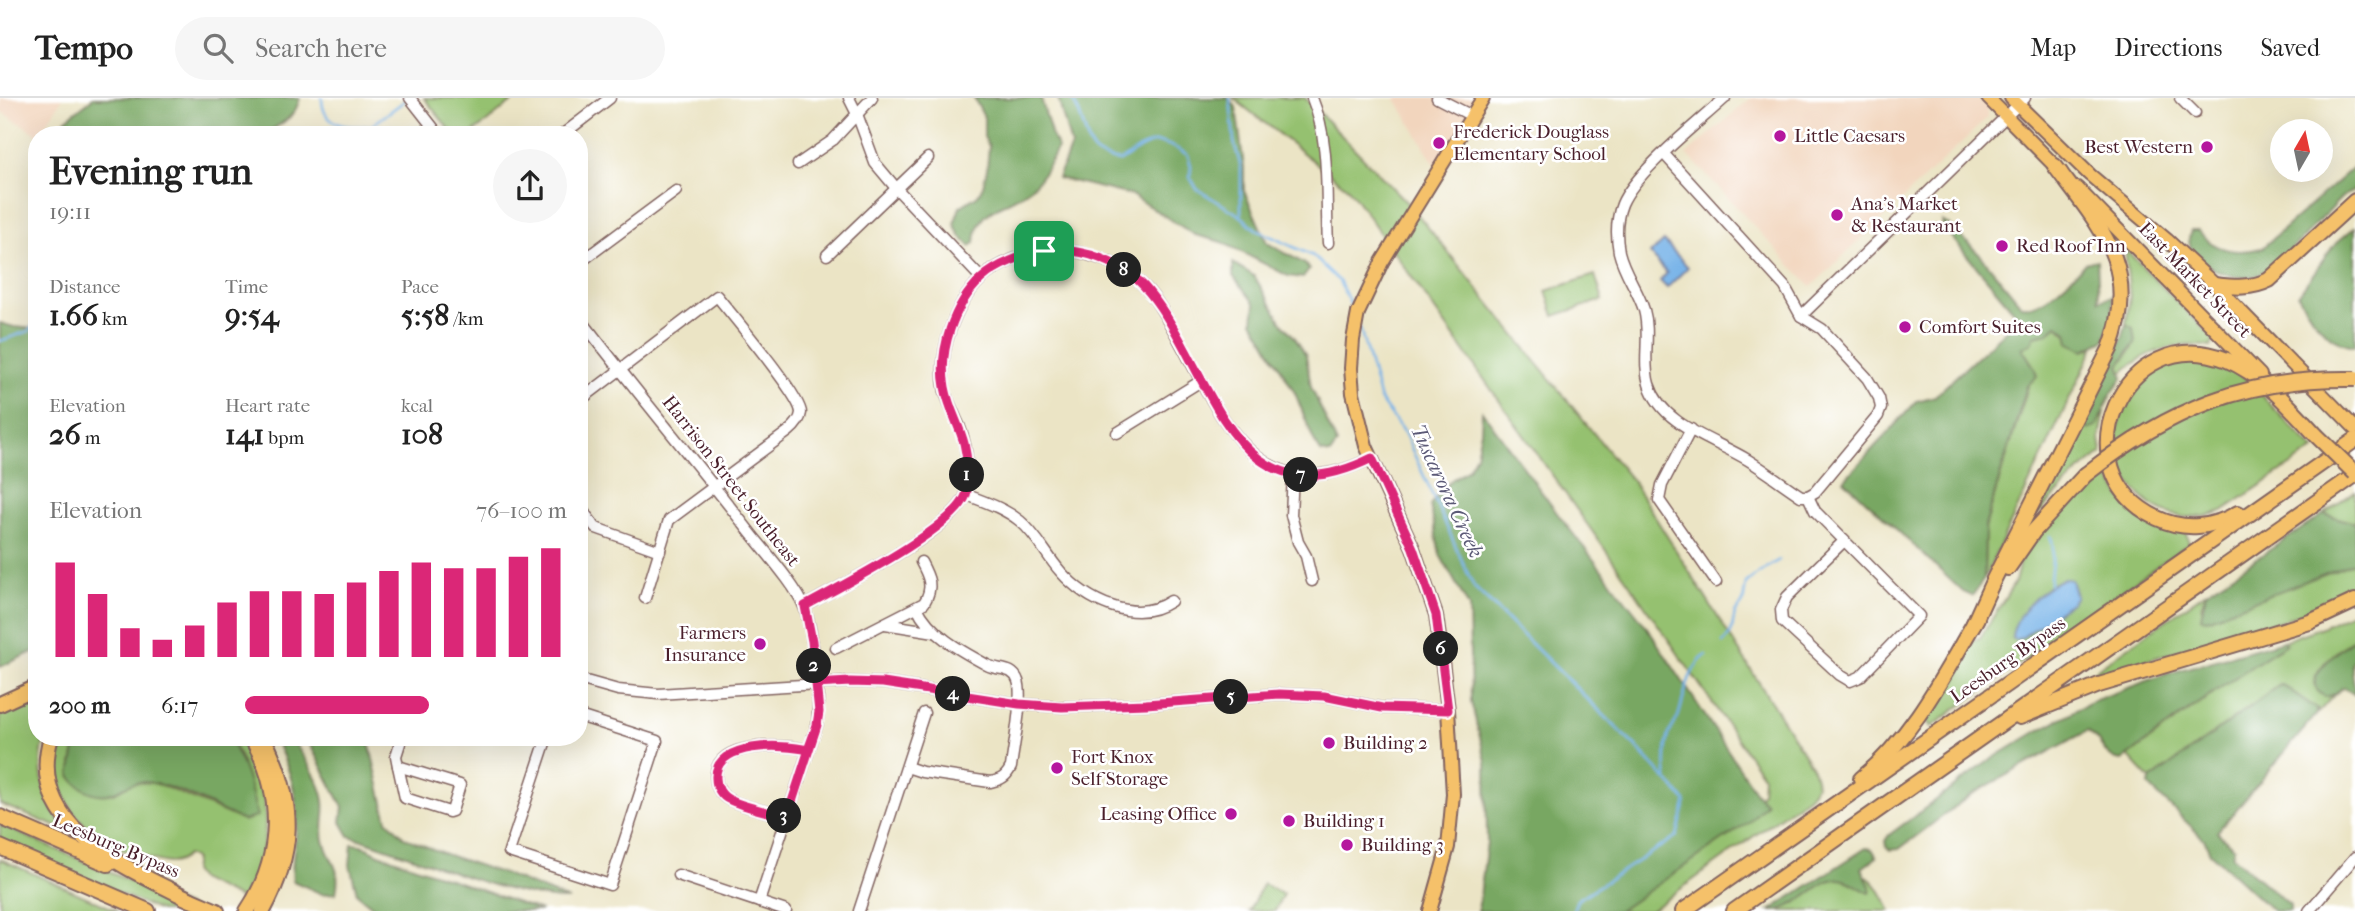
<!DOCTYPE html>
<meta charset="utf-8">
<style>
body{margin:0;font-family:"IM FELL French Canon",serif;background:#f6f6f6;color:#222;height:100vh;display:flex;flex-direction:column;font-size:26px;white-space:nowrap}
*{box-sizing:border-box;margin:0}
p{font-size:23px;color:#767676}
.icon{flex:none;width:38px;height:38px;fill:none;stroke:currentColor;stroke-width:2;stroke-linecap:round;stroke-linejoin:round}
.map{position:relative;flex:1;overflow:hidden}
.details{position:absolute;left:28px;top:28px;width:560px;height:620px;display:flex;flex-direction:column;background:#fff;border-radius:28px;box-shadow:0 7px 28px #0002}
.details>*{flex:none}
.needle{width:46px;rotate:9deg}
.buttons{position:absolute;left:2270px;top:21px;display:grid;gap:14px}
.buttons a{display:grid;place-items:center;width:63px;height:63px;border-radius:50%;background:#fff;box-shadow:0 7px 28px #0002;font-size:35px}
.pin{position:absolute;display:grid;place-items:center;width:60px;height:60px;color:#fff;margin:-30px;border-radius:14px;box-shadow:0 4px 10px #0006}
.km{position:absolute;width:35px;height:35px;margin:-18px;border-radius:50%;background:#222;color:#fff;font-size:19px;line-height:35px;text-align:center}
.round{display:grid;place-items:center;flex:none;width:74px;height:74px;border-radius:37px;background:#f6f6f6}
.summary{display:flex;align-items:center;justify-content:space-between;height:119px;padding:0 21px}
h1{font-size:38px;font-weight:800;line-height:52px}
.figures{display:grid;grid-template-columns:repeat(3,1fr);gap:10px;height:119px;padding:7px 21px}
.figures div{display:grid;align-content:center}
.figures b{font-size:30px;font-weight:800}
.figures small{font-size:19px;font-weight:400}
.figures p{font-size:19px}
.chart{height:196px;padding:14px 21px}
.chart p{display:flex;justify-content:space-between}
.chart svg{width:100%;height:126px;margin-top:7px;stroke:#db2777;stroke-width:6}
ul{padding:0 21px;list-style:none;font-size:23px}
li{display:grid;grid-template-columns:112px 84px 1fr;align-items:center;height:52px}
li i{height:18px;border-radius:9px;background:#db2777}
header{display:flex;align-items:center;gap:42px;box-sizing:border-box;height:98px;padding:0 35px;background:#fff;border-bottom:2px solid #e0e0e0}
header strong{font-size:33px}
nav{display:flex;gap:38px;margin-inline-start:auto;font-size:24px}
.search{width:490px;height:63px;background:#f6f6f6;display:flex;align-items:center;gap:18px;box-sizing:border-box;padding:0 24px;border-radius:38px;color:#767676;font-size:26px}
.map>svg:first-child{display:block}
.built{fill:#f2d5bd}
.green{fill:#95c16f;stroke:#70704d;stroke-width:2}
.forest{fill:#78a762;stroke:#616346;stroke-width:2}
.water{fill:#76b2e8;stroke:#60688a;stroke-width:2}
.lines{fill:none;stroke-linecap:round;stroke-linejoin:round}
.stream{stroke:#76b2e8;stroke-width:2.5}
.minor-casing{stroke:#826461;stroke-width:13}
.major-casing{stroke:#826461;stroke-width:16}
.highway-casing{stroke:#826461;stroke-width:18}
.minor{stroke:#fff;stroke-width:10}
.major{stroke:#f5c16b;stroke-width:12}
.highway{stroke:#f5c16b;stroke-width:14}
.highway-bridge-casing{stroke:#826461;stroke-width:18;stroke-linecap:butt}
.highway-bridge{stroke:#f5c16b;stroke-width:14}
.route-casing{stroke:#fff;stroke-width:14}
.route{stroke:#db2777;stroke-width:9}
.poi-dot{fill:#b5179e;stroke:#fff;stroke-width:2.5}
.labels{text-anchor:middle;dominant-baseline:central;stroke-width:5;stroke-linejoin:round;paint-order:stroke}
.poi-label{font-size:19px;fill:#4a1f2b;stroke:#fff;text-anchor:start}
.street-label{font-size:19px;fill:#4a1f2b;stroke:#fff}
.water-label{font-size:21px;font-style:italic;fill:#5c5a77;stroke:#fff}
</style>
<header>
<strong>Tempo</strong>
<div class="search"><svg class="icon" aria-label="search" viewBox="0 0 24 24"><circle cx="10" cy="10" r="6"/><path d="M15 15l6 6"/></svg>Search here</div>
<nav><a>Map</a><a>Directions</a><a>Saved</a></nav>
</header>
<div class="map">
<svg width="2355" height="813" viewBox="0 0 2355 813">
<rect width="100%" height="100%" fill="#fff"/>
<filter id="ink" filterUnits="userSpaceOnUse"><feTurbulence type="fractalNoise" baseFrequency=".0143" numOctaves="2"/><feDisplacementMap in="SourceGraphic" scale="14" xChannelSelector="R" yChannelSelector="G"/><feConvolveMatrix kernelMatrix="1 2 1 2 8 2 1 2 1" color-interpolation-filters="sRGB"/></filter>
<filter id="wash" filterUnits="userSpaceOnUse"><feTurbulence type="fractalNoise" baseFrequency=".00686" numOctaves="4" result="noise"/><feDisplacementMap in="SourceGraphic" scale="28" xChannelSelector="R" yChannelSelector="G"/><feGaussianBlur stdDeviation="1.57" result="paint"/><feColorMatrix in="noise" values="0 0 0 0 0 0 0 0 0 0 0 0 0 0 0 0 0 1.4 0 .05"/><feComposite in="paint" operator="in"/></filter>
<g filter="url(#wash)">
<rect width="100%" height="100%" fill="#ebe4c5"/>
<g class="built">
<path d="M0 0H63L39 37 0 13Z"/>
<path d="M1395 0H1483L1439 73Z"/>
<path d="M1751 0H1977L1987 10V20L1811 189 1687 56Z"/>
</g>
<g class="green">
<path d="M424 0H517L470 37H454Z"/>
<path d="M1233 0H1305L1414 112 1633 384 1812 669C1818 682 1819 688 1808 699L1650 813H1588L1755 704 1762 695 1763 678 1636 495 1349 91Z"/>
<path d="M2125 151 2214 241 2211 249C2178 243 2146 252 2122 275L2119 268 2133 250V230L2126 226 2130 199Z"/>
<path d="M1595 177 1603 202 1554 218 1546 193Z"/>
<path d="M2057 227 2084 252 2094 249 1984 481 1985 429 2034 269 2021 250 2034 238 2048 235Z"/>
<path d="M2200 261 2213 263 2240 275 2314 352 2222 413C2150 443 2088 359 2131 296 2138 285 2146 275 2158 269 2170 263 2186 262 2200 261Z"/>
<path d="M2105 313 2100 340 2102 355 2075 377 2036 418 2084 320V325L2097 328Z"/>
<path d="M2104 372 2121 399 2185 433 2189 445 1931 629 1924 619 1973 542 1980 540 2015 484 2021 459 2052 421 2082 390Z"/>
<path d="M2355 393V425L2324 416Z"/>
<path d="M2355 464V489L2325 507 2286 521 2083 581 2206 494 2201 509 2207 520Z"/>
<path d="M2355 513V539C2341 551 2314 567 2314 587L2326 599 2335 596 2317 616V611L2280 587 2150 682 2128 658 2242 574 2285 547 2283 543 2322 529Z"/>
<path d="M37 599V639H45C35 673 45 704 65 732L0 706V615Z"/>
<path d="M64 639H79L72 665 114 695 133 684 156 685 244 723 257 717 240 658 228 639H238C268 683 273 731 254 781L251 782 241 801 199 781 193 773 195 761 187 757C173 771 159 763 142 758 132 754 121 753 112 747 90 735 70 715 62 692 55 674 59 657 64 639Z"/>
<path d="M0 727 199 813H160L0 744Z"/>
<path d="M0 761 118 813H0Z"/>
<path d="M1832 774C1874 775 1871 778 1891 813H1774Z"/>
<path d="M1263 786 1283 796 1275 813H1249Z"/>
</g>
<g class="forest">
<path d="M93 0H300C294 22 282 24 264 37H67L65 22Z"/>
<path d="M974 0H1041L1052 39 1058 50C1051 62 1044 77 1034 87 1013 109 976 106 975 145L970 148 960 138 954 126 960 109 978 97 983 88 987 71 989 48 984 39V19Z"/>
<path d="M1058 0H1228L1236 9 1244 69V93L1267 145 1305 166 1309 172 1303 180 1288 178 1222 144 1195 137 1131 97 1058 80 1071 48Z"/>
<path d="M2355 68V92L2342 99C2324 117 2276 172 2254 178 2238 182 2216 175 2204 164 2193 154 2185 147 2191 133H2199C2214 154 2239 156 2262 150Z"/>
<path d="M1942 123 1949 127 1982 159 2021 207C2038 215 2066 184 2079 172L2085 165 2097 162 2099 202 2113 198V214L2105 242 2084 252 2069 245 2067 234 2057 227 2048 235 2034 238 2033 244 2022 250 2034 269 2037 278 2027 288 1985 428 1984 481 1972 498 1963 494 1844 382 1917 303 1935 298 2015 224 2018 218 1943 129Z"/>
<path d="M2355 129V248C2328 245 2310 219 2298 197L2334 147Z"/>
<path d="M1233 165 1254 178 1283 226 1296 241 1306 257 1311 289 1337 346 1330 356 1321 354 1314 343 1295 295 1253 223 1255 206 1233 178Z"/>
<path d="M0 225 14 229 37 231V552L0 569Z"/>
<path d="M2126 226 2133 230 2135 245 2119 268 2123 279 2110 298 2097 328 2088 331 2084 325V320L2122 241Z"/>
<path d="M1482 313 1560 419 1646 528 1756 695 1766 706 1749 724 1619 813H1478L1487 744 1486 663 1471 604 1469 509 1440 457 1430 407 1450 383 1468 371 1476 357 1481 333Z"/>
<path d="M2324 416 2355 425V464L2207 521 2201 520 2206 494Z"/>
<path d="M2355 539V561L2352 565C2351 576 2355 586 2355 597L2343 589 2335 596 2326 599C2293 583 2341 552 2355 539Z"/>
<path d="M2283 543 2286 546C2229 582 2175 621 2122 663 2104 662 2101 639 2087 633L1972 696 1899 751 1890 752 1886 749 1885 743 1889 737 1990 662 2041 631 2093 603 2163 577Z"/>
<path d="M2280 587 2284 588 2317 611V616L2217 734 2234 750 2232 758 2290 807V813H2273L2210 755 2204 741 2149 688 2150 682Z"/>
<path d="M79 639H228C244 664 251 689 257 718L244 723C214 710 174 685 142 684 131 684 126 689 117 693 99 702 80 692 70 678L76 645Z"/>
<path d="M274 639H291C302 658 321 681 324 703 326 716 321 729 324 742 329 765 342 767 336 795L322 796 293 783C290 761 298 739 297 717 296 688 287 665 274 639Z"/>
<path d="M306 639H368L387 722 405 740 448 757 507 777 569 802C492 796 422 759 349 738L341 724 343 709Z"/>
<path d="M352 746 361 747 379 756 541 813H378L357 796 350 767Z"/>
<path d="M1866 750 1872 751 1877 759 1862 770 1871 791 1870 795C1860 791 1851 782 1839 781 1817 780 1799 813 1769 813Z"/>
</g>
<g class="water">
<path d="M1664 143 1688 169 1667 190 1660 183 1667 175 1650 156Z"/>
<path d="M2064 480 2071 482 2076 498 2072 504 2023 539 2015 542 2012 540C2013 516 2044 489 2064 480Z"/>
</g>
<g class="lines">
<g class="stream">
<path d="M322 0C322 28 346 30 369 28"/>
<path d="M1072 0C1075 7 1079 14 1081 21 1091 48 1086 58 1120 63 1150 44 1154 36 1188 57L1191 68 1190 79 1197 91 1241 118 1257 132 1313 158 1339 183 1354 214"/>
<path d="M1230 0 1234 44 1241 69V118"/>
<path d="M359 37 407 1"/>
<path d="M1360 230 1380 302 1405 336 1474 489 1637 650 1686 703 1677 738 1577 802 1573 813"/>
<path d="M0 243 29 233 37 222"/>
<path d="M2050 438C2057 449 2049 474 2050 487"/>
<path d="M1723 545 1731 535 1735 515 1743 505 1746 485C1756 477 1767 469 1779 462"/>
<path d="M1667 680C1664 668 1666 648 1669 636 1672 629 1677 623 1679 616 1685 596 1688 571 1706 557"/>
</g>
</g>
</g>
<g filter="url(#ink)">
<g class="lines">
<g class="minor-casing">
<g id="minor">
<path d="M410 0 439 37"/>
<path d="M849 0 857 16 875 65 896 90 981 180"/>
<path d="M1312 0C1331 46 1325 96 1328 145"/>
<path d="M1437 0 1472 18"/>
<path d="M2180 0 2195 15"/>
<path d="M562 37 610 0"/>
<path d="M1664 56 1785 189 1801 218 1822 231 1867 280 1879 300 1881 310 1878 318 1815 394 1808 398H1801C1783 386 1766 373 1748 362 1714 341 1662 328 1649 286 1642 262 1651 236 1644 212 1638 192 1624 175 1619 154 1616 138 1616 121 1622 106 1636 73 1697 26 1725 0"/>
<path d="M798 66 833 42 872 0"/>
<path d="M827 157 928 60"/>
<path d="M579 165 676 93"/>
<path d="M1801 218 2025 0"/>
<path d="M579 219C634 291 693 361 749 433 763 451 798 490 805 511 813 535 821 603 817 627L759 804"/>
<path d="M579 303 717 198C731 216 801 298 801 315 800 323 795 328 789 333L669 422 645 500"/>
<path d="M1691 331 1662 387 1659 402 1716 484"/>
<path d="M1117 335 1201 283"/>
<path d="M1293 376 1291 417 1298 444 1306 458 1312 483"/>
<path d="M967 397C985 404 1004 410 1020 423 1037 437 1046 457 1060 473 1086 503 1135 527 1171 503"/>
<path d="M1808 398 1815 413 1919 518 1860 579 1850 583 1840 577 1782 523 1781 512 1787 499 1844 443"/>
<path d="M579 408 596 430 660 453"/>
<path d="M805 508C843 486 947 436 965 399 968 393 967 385 967 379 968 360 966 344 959 327 954 316 948 304 945 293 937 256 954 206 981 181 998 165 1026 155 1049 152 1065 150 1080 154 1095 159 1114 164 1131 175 1145 189 1159 204 1169 224 1179 242 1225 326 1259 415 1372 360"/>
<path d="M885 526 935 534"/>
<path d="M836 550 924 505C934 489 929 479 921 464"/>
<path d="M579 581 618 592 658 596 850 584 883 585 1019 606 1062 609 1146 606 1279 596 1324 598 1383 610 1448 612"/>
<path d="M547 639 509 754 610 787 657 643 579 618"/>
<path d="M398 668 460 687 452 713 449 714 405 700Z"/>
<path d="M398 668 396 658 402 639"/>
<path d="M907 669 922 674 990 684C1001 682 1006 679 1011 669 1013 651 1024 598 1018 583 1013 568 998 573 987 567 961 553 929 536 917 509"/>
<path d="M787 719C773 715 735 707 725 699 718 693 715 684 716 675 720 643 785 646 808 652"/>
<path d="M678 777 786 813"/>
<path d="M859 813 924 615"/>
<path d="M2309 813 2355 759"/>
</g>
</g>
<g class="major-casing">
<g id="major">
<path d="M1988 0 2061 74"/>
<path d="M2011 0 2090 77 2167 142 2215 187 2355 330"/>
<path d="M2077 90 2260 277"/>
<path d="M1430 813 1448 749 1453 696 1448 612 1440 546 1436 517 1413 450 1366 348 1353 295 1351 270 1353 242 1358 215 1382 164 1483 0"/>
</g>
</g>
<g class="highway-casing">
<g id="highway">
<path d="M2215 187C2234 189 2251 191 2269 182L2355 103"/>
<path d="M2238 415C2213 430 2184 433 2157 420 2058 373 2123 220 2227 262 2263 277 2290 309 2316 337"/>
<path d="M2008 470 2033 434 2085 377"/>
<path d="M1974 525 1994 481 2110 251C2141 169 2100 129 2055 68"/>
<path d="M0 606 37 589"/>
<path d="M2020 619 2099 587 2310 524 2355 503"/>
<path d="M51 639C24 729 127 770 191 802"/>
<path d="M1861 681C1914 637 1943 578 1977 520"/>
<path d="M0 719 108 766"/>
<path d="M0 749 148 813"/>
<path d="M184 799 217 813"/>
<path d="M247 813C283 760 284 694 251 639"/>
<path d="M263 813C294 755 296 709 268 649"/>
<path d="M1683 813 2355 342"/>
<path d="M1734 813 2355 377"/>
</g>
</g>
<use href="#minor" class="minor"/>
<use href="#major" class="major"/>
<use href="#highway" class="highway"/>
<g class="highway-bridge-casing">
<g id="highway-bridge">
<path d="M2316 337 2355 375"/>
<path d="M2085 377C2169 311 2246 279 2355 281"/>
</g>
</g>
<use href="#highway-bridge" class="highway-bridge"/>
</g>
</g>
<g class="lines" filter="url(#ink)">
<g class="route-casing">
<path id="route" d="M1044 153C1023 157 997 166 981 181 954 206 938 253 945 289 951 322 969 337 967 376 967 382 968 391 966 397 954 431 839 489 805 508L812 543 819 614 817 627 808 652C784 646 714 643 716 680 716 689 721 698 730 702 747 710 769 714 787 719L817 627 819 614 816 586 850 584 883 585 1019 606 1062 609 1146 606 1279 596 1324 598 1382 610 1448 612 1436 517 1413 450 1372 360C1231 430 1214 273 1149 194 1135 176 1113 164 1091 157 1076 153 1060 150 1044 153"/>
</g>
<use href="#route" class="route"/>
</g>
<g class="poi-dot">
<circle cx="1780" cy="38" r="7"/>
<circle cx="1439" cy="45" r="7"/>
<circle cx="2207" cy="49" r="7"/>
<circle cx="1837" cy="117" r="7"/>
<circle cx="2002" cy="148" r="7"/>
<circle cx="1905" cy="229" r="7"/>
<circle cx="760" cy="546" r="7"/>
<circle cx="1329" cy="645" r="7"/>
<circle cx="1057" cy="670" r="7"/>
<circle cx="1231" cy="716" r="7"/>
<circle cx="1289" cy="723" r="7"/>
<circle cx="1347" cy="747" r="7"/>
</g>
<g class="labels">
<g class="poi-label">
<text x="1453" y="34">Frederick Douglass<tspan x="1453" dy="22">Elementary School</tspan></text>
<text x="1794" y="38">Little Caesars</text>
<text x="2193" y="49" text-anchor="end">Best Western</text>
<text x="1851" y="106">Ana's Market<tspan x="1851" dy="22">&amp; Restaurant</tspan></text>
<text x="2016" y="148">Red Roof Inn</text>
<text x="1919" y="229">Comfort Suites</text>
<text x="746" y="535" text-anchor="end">Farmers<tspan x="746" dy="22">Insurance</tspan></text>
<text x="1343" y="645">Building 2</text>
<text x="1071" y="659">Fort Knox<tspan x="1071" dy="22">Self Storage</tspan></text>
<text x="1217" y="716" text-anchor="end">Leasing Office</text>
<text x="1303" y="723">Building 1</text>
<text x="1361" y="747">Building 3</text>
</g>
<g class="street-label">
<text transform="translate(2195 182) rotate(46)">East Market Street</text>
<text transform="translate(731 383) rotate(52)">Harrison Street Southeast</text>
<text transform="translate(2008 562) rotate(-35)">Leesburg Bypass</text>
<text transform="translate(116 748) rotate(23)">Leesburg Bypass</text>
</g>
<g class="water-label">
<text transform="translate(1447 393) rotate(65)">Tuscarora Creek</text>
</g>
</g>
</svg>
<div class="buttons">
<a><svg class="needle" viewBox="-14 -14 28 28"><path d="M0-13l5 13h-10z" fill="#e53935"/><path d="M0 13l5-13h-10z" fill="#767676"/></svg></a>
</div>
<div class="pin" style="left:1044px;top:153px;background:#1e9e55"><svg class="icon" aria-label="arrive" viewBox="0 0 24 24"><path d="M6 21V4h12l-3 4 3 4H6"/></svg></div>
<b class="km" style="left:967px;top:377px">1</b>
<b class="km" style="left:814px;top:568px">2</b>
<b class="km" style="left:784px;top:718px">3</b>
<b class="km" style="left:953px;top:596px">4</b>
<b class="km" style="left:1231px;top:599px">5</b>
<b class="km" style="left:1441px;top:551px">6</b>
<b class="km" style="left:1301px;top:377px">7</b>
<b class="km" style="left:1124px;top:172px">8</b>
<section class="details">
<div class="summary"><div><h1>Evening run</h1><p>19:11</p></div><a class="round"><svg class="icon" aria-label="share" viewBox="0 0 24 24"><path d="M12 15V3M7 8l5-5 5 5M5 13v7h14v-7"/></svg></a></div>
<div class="figures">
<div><p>Distance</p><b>1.66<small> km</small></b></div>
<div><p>Time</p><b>9:54</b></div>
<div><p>Pace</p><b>5:58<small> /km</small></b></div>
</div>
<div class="figures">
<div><p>Elevation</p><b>26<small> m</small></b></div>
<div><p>Heart rate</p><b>141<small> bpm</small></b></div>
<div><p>kcal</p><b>108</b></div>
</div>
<div class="chart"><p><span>Elevation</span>76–100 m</p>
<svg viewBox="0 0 160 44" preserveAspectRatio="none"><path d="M5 44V11M15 44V22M25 44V34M35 44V38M45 44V33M55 44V25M65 44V21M75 44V21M85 44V22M95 44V18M105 44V14M115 44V11M125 44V13M135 44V13M145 44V9M155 44V6"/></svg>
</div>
<ul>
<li><b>200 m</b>6:17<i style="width:57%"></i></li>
</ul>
</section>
</div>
